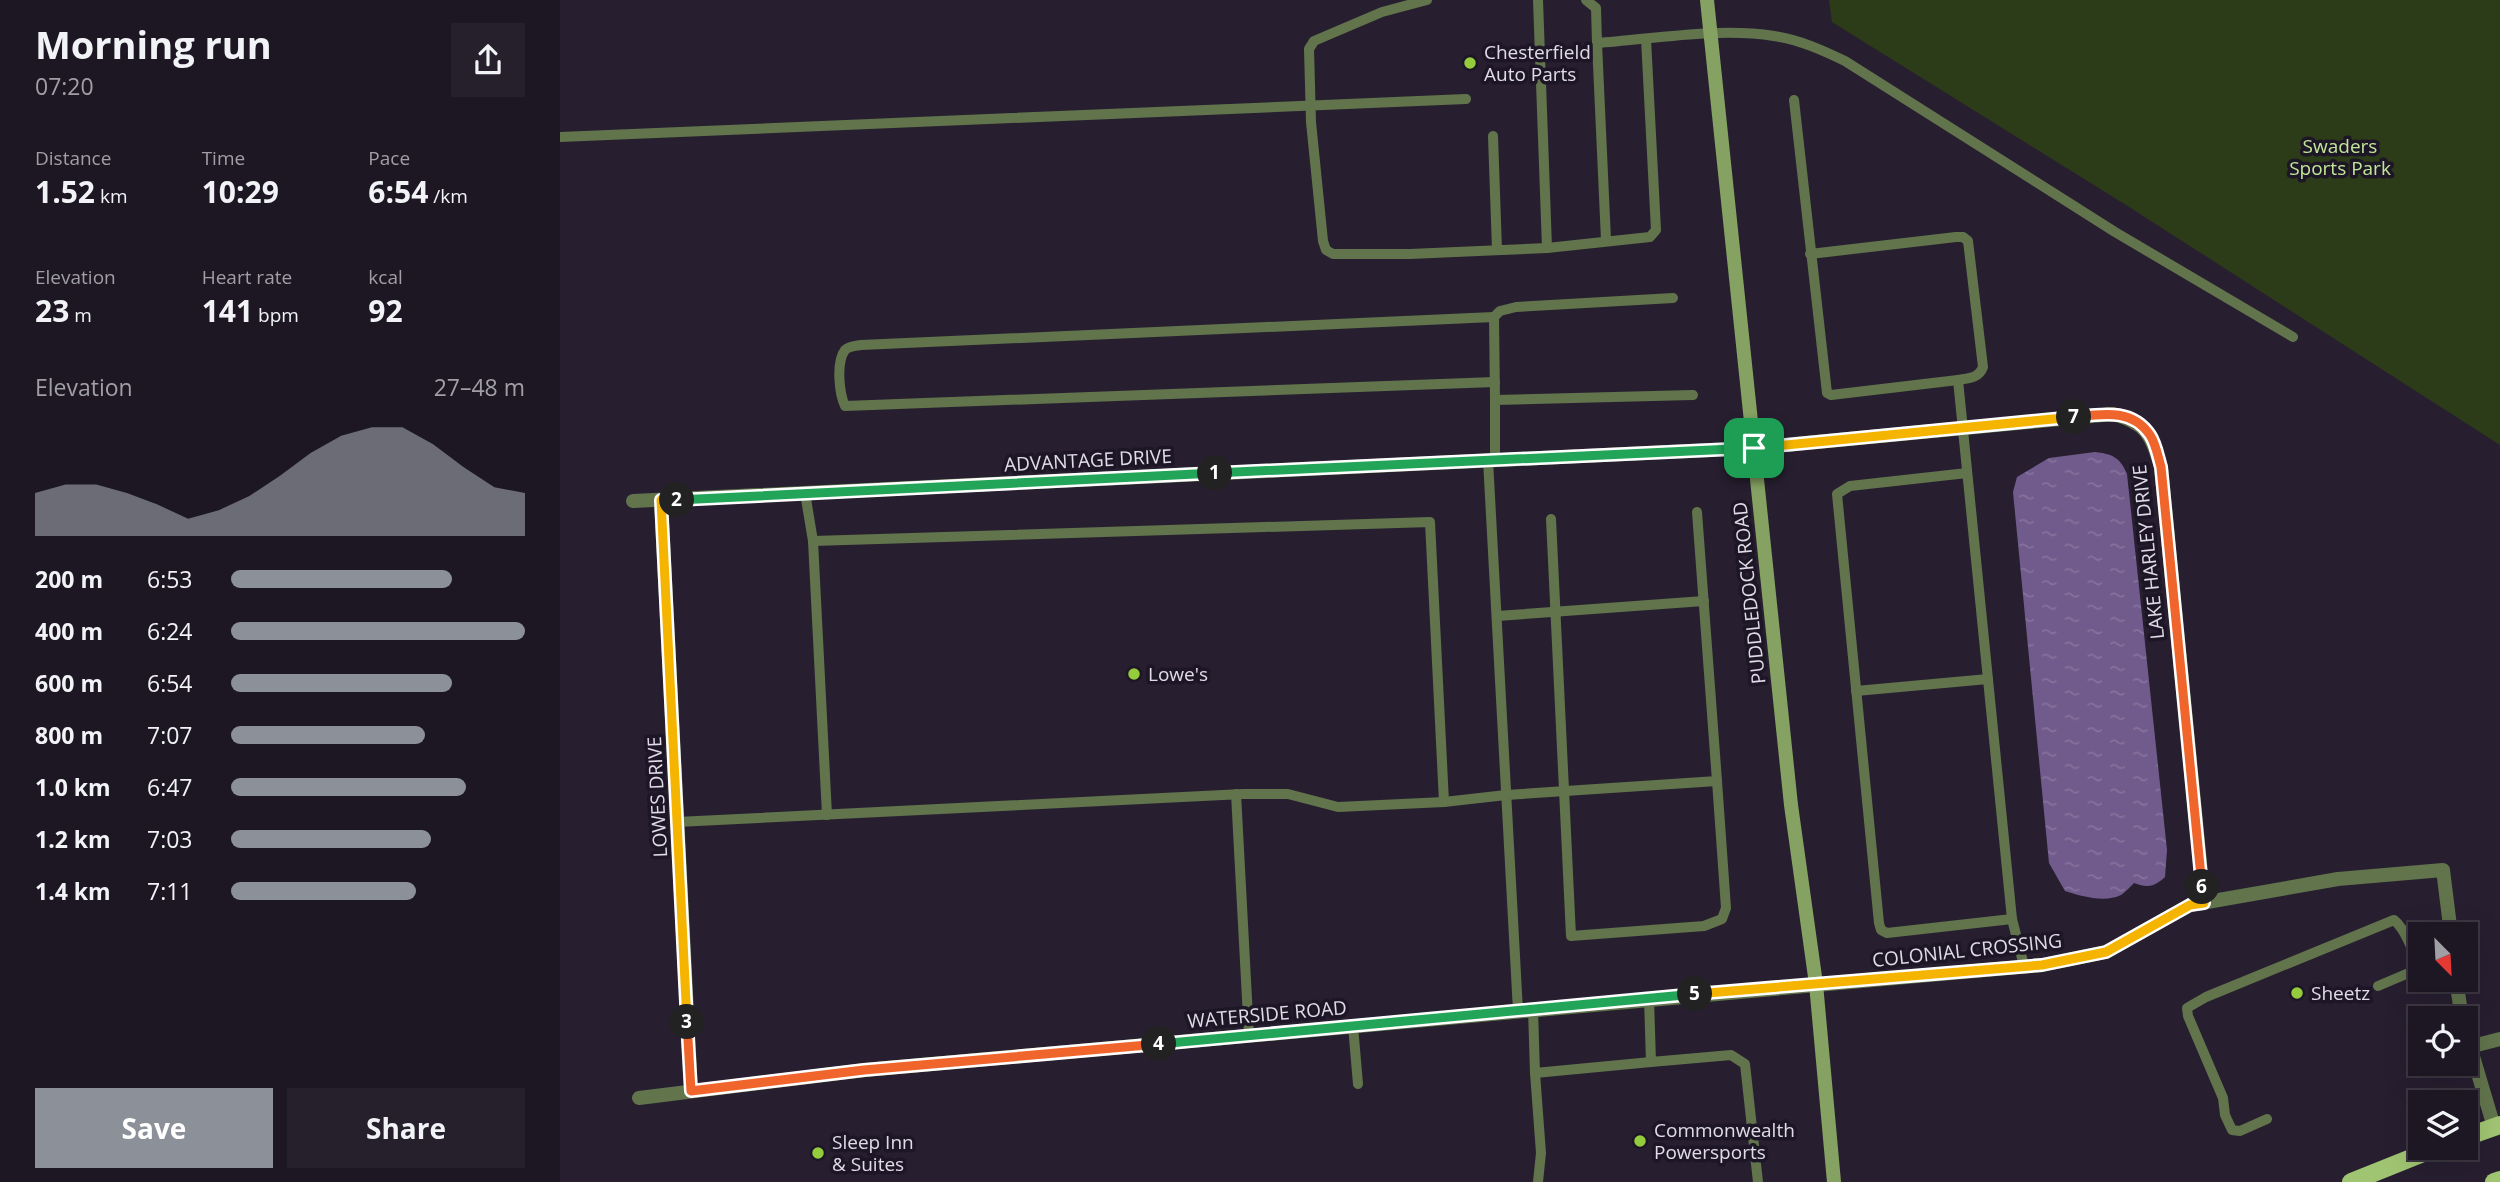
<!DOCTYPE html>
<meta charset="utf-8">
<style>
body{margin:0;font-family:"Open Sans",sans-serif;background:#25202c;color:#f1f3f6;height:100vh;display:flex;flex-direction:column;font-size:26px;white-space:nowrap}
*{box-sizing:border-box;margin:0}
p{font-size:23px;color:#a09fa6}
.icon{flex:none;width:38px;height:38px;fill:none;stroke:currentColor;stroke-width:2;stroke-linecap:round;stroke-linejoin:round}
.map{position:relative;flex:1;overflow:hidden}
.sheet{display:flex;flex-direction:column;background:#1d1724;width:560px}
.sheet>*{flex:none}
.needle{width:46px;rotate:156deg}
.tools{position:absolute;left:1848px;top:922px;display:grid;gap:14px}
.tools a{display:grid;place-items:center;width:70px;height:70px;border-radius:0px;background:#1d1724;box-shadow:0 7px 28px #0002,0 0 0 2px #3b3641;font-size:35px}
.pin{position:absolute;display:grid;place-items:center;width:60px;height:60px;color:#fff;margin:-30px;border-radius:14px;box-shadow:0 4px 10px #0006}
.km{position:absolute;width:35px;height:35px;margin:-18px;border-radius:50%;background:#222;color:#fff;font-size:19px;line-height:35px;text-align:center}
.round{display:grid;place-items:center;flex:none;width:74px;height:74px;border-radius:0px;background:#25202c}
.head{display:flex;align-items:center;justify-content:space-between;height:119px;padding:0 35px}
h1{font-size:38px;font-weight:700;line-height:52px}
.stats{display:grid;grid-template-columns:repeat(3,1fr);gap:10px;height:119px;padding:7px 35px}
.stats div{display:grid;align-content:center}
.stats b{font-size:30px;font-weight:700}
.stats small{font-size:19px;font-weight:400}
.stats p{font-size:19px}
.chart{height:196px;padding:14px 35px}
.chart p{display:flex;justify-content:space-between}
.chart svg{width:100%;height:126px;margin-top:7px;fill:#8c9099;opacity:.7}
.cta{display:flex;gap:14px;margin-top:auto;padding:14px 35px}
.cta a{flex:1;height:80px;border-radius:0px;background:#8c9099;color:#fff;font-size:28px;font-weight:700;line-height:80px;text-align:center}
.cta a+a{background:#25202c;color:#f1f3f6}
ul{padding:0 35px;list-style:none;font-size:23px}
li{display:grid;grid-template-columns:112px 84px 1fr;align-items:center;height:52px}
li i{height:18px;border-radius:9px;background:#8c9099}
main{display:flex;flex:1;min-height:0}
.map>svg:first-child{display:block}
.green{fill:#2c3c18}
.water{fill:url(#water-ripples)}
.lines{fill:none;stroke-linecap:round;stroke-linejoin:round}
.lane{stroke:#61744c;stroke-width:10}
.street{stroke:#61744c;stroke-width:14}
.secondary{stroke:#85a262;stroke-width:14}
.primary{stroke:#a0c572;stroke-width:18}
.split-1-casing{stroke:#fff;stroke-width:14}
.split-2-casing{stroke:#fff;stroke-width:14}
.split-3-casing{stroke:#fff;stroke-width:14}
.split-4-casing{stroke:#fff;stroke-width:14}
.split-5-casing{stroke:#fff;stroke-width:14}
.split-6-casing{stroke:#fff;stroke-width:14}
.split-7-casing{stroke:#fff;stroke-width:14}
.split-8-casing{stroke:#fff;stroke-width:14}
.split-1{stroke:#22a559;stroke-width:9}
.split-2{stroke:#22a559;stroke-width:9}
.split-3{stroke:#f5b400;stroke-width:9}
.split-4{stroke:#f0652b;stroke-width:9}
.split-5{stroke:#22a559;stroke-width:9}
.split-6{stroke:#f5b400;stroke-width:9}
.split-7{stroke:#f0652b;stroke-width:9}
.split-8{stroke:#f5b400;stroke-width:9}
.poi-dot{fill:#94cc3c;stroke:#1d1626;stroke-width:2.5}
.labels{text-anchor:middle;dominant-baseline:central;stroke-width:7;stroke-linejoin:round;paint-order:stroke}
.poi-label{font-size:19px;fill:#e0dbe6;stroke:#1d1626;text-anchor:start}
.park-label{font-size:19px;fill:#c2e698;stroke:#1d1626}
.street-label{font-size:19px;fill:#e0dbe6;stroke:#1d1626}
</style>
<main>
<section class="sheet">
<div class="head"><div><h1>Morning run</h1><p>07:20</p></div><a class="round"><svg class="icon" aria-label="share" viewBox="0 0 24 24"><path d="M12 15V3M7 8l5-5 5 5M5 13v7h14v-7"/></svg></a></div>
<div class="stats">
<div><p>Distance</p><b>1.52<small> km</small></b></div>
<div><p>Time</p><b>10:29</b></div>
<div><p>Pace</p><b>6:54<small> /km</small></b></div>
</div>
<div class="stats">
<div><p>Elevation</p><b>23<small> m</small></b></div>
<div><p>Heart rate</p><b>141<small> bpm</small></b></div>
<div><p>kcal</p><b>92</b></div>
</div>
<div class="chart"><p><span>Elevation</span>27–48 m</p>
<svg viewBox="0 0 160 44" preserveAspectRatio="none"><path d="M0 44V29L10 26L20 26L30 29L40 33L50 38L60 35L70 30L80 23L90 15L100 9L110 6L120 6L130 12L140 20L150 27L160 29V44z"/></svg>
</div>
<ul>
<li><b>200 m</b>6:53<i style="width:75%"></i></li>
<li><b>400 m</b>6:24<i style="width:100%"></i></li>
<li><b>600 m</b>6:54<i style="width:75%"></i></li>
<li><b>800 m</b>7:07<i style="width:66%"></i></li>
<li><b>1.0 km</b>6:47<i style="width:80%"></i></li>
<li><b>1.2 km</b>7:03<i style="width:68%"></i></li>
<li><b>1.4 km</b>7:11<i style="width:63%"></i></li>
</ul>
<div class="cta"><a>Save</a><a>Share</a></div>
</section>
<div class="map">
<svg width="1940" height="1182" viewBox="0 0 1940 1182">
<defs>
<pattern id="water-ripples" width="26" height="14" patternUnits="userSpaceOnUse" patternTransform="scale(1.75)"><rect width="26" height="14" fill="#715b8c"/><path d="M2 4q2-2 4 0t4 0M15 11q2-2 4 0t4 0" fill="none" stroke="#85729c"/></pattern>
</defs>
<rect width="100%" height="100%" fill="#271f30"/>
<path class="green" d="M1269 0H1940V445L1566 205 1272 22Z"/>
<path class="water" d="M1535 452C1552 454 1560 457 1567 474L1607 850 1605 877C1594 887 1588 888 1574 883 1570 887 1565 892 1561 895 1545 903 1520 896 1505 891L1489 863 1453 492 1457 477 1489 458Z"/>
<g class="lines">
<g class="lane">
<path d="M867 0 822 12 754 41 749 49 751 122 763 241 766 250 773 254H850L987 248 1090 237 1096 230 1086 39"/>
<path d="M978 0 987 248"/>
<path d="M1026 0 1036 8 1037 43"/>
<path d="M1234 100 1267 393 1271 395 1398 380"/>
<path d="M933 136 937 250"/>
<path d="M0 137 906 99"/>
<path d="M1046 240 1037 43C1093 39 1159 27 1214 36 1240 40 1262 50 1285 61L1555 232 1733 337"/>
<path d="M1250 254 1396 237H1403L1408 241 1423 367C1419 378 1409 378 1398 380L1452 919 1464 966"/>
<path d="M934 317 301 345C295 346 289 346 285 350 276 362 279 393 285 406L935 382"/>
<path d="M935 400 934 317 940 311 956 307 1113 298"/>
<path d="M935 459V400L1133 395"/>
<path d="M928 460 958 1011"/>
<path d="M1407 473 1290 486 1277 494 1319 923 1321 930 1327 933 1452 919"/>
<path d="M245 493 253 541 870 522 884 802"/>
<path d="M991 519 1011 936 1144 926 1162 919 1166 908 1157 781"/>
<path d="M253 541 267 815"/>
<path d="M937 616 1144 601"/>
<path d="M1296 691 1428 679"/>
<path d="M676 794 689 1036"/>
<path d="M117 822 683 794H728L778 807 884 802 946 795 1157 781 1137 512"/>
<path d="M973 1009 975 1073 1091 1062 1089 999"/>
<path d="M793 1026 798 1084"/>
<path d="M1091 1062 1171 1055 1185 1064 1198 1182"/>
<path d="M975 1073 981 1153 978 1182"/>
<path d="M1707 1119 1680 1131 1672 1130 1665 1115 1663 1098 1628 1016 1627 1008 1646 997 1834 920C1844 928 1857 955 1855 968L1851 972 1818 986"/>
</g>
<g class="street">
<path d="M73 501 1193 448 1553 414C1587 423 1591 435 1601 467L1644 903"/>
<path d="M101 501 131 1091"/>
<path d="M1896 980 1902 1018"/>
<path d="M1906 1033 1934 1127"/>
<path d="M1909 1047 1940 1039"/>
<path d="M79 1098 305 1070 1482 965 1546 952 1630 905 1778 879 1883 870 1891 934"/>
</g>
<path class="secondary" d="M1147 0 1231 805 1256 984 1274 1182"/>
<g class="primary">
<path d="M1906 1137 1940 1125"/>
<path d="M1791 1182 1876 1148"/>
<path d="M1934 1182 1940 1180"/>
</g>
</g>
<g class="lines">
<g class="split-1-casing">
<path id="split-1" d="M655 473 1194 448"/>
</g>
<g class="split-2-casing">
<path id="split-2" d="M117 500 655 473"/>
</g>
<g class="split-3-casing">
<path id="split-3" d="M117 500H101L127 1022"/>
</g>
<g class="split-4-casing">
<path id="split-4" d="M127 1022 131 1091 304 1070 599 1044"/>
</g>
<g class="split-5-casing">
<path id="split-5" d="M599 1044 1135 994"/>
</g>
<g class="split-6-casing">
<path id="split-6" d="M1135 994 1482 965 1546 952 1630 905 1644 903 1642 887"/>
</g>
<g class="split-7-casing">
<path id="split-7" d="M1514 417C1542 414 1572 408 1590 435 1596 444 1598 457 1601 467L1642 887"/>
</g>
<g class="split-8-casing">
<path id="split-8" d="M1194 448 1514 417"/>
</g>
<use href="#split-1" class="split-1"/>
<use href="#split-2" class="split-2"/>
<use href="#split-3" class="split-3"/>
<use href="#split-4" class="split-4"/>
<use href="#split-5" class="split-5"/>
<use href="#split-6" class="split-6"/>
<use href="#split-7" class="split-7"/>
<use href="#split-8" class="split-8"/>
</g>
<g class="poi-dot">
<circle cx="910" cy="63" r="7"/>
<circle cx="574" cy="674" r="7"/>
<circle cx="1737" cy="993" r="7"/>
<circle cx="1080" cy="1141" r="7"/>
<circle cx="258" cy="1153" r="7"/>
</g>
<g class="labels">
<g class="poi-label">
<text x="924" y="52">Chesterfield<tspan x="924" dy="22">Auto Parts</tspan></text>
<text x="588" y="674">Lowe's</text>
<text x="1751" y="993">Sheetz</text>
<text x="1094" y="1130">Commonwealth<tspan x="1094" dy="22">Powersports</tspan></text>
<text x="272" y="1142">Sleep Inn<tspan x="272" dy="22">&amp; Suites</tspan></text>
</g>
<g class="park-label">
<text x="1780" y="146">Swaders<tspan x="1780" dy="22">Sports Park</tspan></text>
</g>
<g class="street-label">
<text transform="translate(528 460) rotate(-3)">ADVANTAGE DRIVE</text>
<text transform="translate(1588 552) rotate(-96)">LAKE HARLEY DRIVE</text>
<text transform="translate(1189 593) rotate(-96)">PUDDLEDOCK ROAD</text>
<text transform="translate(97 797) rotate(-93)">LOWES DRIVE</text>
<text transform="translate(1407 950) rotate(-6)">COLONIAL CROSSING</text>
<text transform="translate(707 1014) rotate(-5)">WATERSIDE ROAD</text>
</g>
</g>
</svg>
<div class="tools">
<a><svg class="needle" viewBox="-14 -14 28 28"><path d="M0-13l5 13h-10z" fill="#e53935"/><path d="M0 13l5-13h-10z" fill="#a09fa6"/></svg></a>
<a><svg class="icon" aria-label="locate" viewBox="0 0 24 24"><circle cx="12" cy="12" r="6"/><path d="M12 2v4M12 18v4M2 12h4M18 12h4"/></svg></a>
<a><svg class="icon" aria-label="layers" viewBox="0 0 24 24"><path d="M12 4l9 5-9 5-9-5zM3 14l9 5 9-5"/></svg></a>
</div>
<div class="pin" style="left:1194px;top:448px;background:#1e9e55"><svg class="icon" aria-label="arrive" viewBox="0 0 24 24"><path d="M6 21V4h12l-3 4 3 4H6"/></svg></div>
<b class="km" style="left:655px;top:473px">1</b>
<b class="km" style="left:117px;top:500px">2</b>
<b class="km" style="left:127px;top:1022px">3</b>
<b class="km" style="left:599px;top:1044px">4</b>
<b class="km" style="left:1135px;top:994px">5</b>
<b class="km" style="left:1642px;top:887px">6</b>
<b class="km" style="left:1514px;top:417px">7</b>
</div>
</main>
